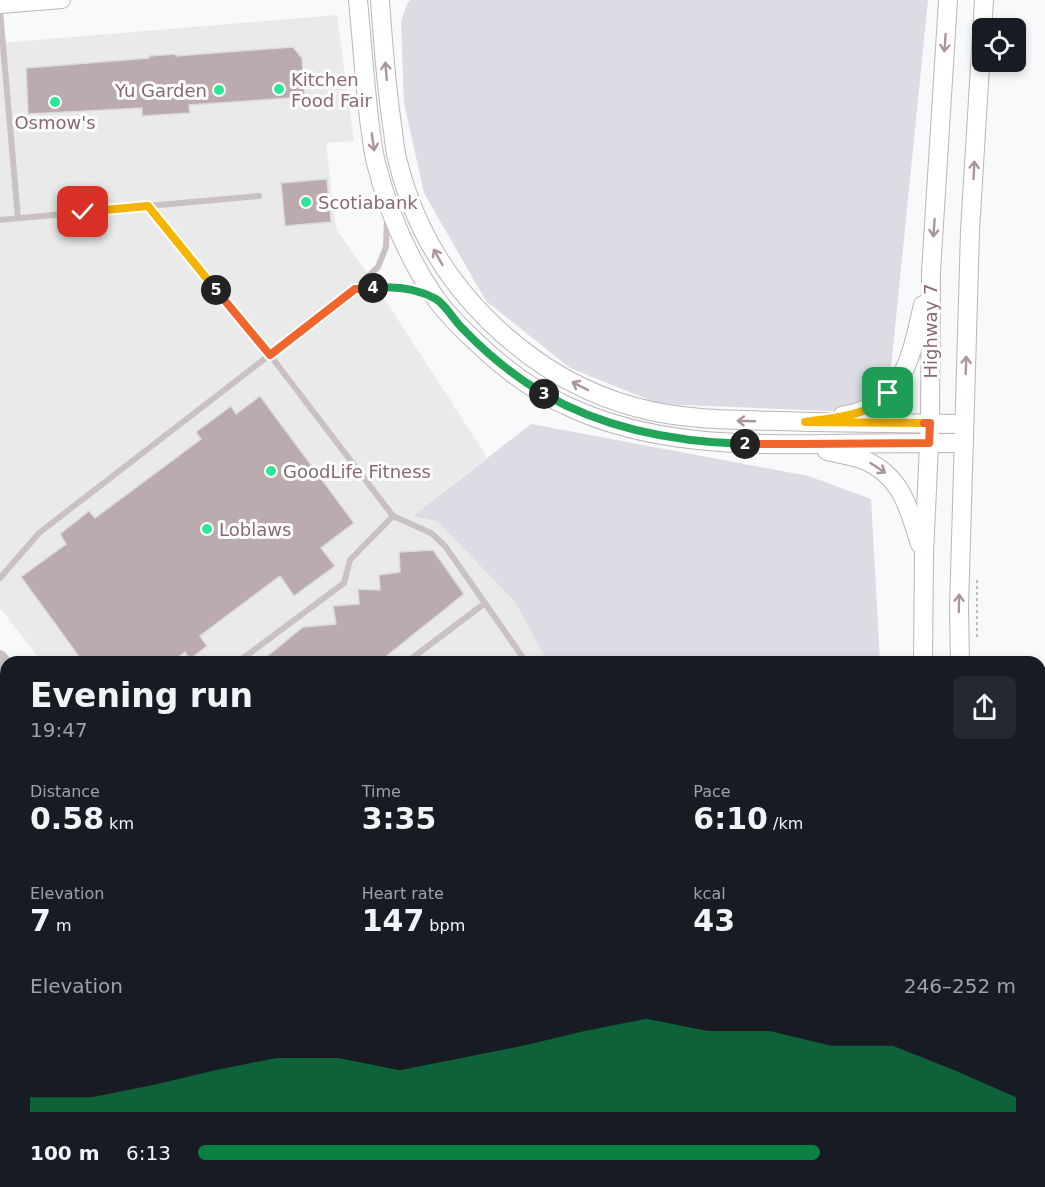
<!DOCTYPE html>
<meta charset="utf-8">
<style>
body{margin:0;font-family:"DejaVu Sans",sans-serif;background:#242831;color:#f1f3f6;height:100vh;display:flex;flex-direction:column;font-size:22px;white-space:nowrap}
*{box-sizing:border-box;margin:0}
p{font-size:20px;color:#9ea1a6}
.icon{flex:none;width:33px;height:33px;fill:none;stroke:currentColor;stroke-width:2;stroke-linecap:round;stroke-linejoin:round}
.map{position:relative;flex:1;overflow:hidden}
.side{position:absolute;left:0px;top:656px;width:1046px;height:532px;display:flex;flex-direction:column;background:#171b24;border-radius:18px 18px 0 0;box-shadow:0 3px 9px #0003}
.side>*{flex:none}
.fabs{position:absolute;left:972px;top:18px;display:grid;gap:12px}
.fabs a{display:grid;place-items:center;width:54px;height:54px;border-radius:9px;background:#171b24;box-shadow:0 3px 9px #0003;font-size:30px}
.pin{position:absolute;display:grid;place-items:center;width:51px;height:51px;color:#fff;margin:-26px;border-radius:12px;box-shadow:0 3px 9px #0006}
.km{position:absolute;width:30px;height:30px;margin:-15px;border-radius:50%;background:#222;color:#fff;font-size:16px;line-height:30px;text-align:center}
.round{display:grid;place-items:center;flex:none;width:63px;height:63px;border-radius:9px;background:#242831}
.overview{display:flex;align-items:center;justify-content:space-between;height:102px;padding:0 30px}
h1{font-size:33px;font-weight:700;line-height:45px}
.figures{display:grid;grid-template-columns:repeat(3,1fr);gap:9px;height:102px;padding:6px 30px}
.figures div{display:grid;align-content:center}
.figures b{font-size:30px;font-weight:700}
.figures small{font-size:16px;font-weight:400}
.figures p{font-size:16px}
.chart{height:168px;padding:12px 30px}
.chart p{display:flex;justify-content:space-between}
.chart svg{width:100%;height:108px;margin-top:6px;fill:#0b8043;opacity:.7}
ul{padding:0 30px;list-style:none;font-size:20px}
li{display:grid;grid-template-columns:96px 72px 1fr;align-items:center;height:45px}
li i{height:15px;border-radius:8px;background:#0b8043}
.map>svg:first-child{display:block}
.built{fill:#ebeaeb}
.green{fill:#dbdce4}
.building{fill:#bbabaf;stroke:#dadbdc;stroke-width:1.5}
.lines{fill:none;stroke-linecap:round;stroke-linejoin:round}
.secondary-casing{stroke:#c0b5b8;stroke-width:18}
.primary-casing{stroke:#beb4b6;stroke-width:20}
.path{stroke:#c2bbbd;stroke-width:2;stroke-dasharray:3 3;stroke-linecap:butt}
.service{stroke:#cac1c3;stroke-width:6}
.minor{stroke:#cac1c3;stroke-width:12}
.tertiary{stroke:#cac1c3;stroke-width:14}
.secondary{stroke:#fff;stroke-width:16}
.primary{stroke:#fff;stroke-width:18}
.oneway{stroke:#ac959a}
.split-1-casing{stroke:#fff;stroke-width:12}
.split-2-casing{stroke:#fff;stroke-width:12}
.split-3-casing{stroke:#fff;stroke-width:12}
.split-4-casing{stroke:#fff;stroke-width:12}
.split-5-casing{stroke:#fff;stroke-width:12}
.split-6-casing{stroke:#fff;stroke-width:12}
.split-1{stroke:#f5b400;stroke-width:8}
.split-2{stroke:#f0652b;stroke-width:8}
.split-3{stroke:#22a559;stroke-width:8}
.split-4{stroke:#22a559;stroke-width:8}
.split-5{stroke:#f0652b;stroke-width:8}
.split-6{stroke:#f5b400;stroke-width:8}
.poi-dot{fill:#2be796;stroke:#fff;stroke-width:2}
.labels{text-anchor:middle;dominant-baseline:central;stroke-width:6;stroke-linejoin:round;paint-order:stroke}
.poi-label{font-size:18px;fill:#89686f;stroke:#fff;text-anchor:start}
.street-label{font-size:18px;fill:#89686f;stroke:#fff}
</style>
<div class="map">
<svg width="1045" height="1187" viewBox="0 0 1045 1187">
<rect width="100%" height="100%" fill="#f8f9fa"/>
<path class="built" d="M337 15 354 141 326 143 336 229 371 278 487 457 413 516 437 521 515 602 547 661H41L0 608V43Z"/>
<g class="green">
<path d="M411 0H928L891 368 875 397 831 411 659 404 570 368 486 301 424 193 404 103 401 21 408 2Z"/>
<path d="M531 424 808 476 871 499 880 661H547L515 602 437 521 413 516Z"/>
</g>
<g class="building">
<path d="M293 47 302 58 305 97 189 105 190 113 142 116V108L28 114 26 68 149 58V56L176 54V56Z"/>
<path d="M327 179 331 222 285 226 281 183Z"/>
<path d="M260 396 354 523 321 548 335 566 294 596 280 576 200 636 207 646 190 659 185 652 172 662H83L21 577 66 544 60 534 89 511 95 518 201 439 196 432 231 406 236 414Z"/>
<path d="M433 550 464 594 379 662H260L303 627 336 624 333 606 359 604 358 589 380 590 379 575 400 572 399 552Z"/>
</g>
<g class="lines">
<g class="secondary-casing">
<path id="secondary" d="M0 5 62 0"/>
</g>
<g class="primary-casing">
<g id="primary">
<path d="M358 0C362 42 365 85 370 127 372 138 373 151 376 163 388 211 408 258 436 299 448 315 462 329 476 342 502 367 532 390 565 405 648 445 741 445 832 444 876 443 920 443 964 443"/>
<path d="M380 0C383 44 386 87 393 131 394 141 395 152 398 162 413 222 444 277 489 321 530 361 579 392 635 407 681 420 731 420 779 421 841 423 902 423 964 424"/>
<path d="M842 416C904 406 911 356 923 305"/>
<path d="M827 451C840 454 853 456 864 460 902 476 909 509 920 544"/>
<path d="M923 662 924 554 930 423 931 272 948 0"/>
<path d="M960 662 959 608 970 231 984 0"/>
<path d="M944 1182 945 1187"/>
<path d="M978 1182 979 1187"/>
<path d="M905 1187 910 1182"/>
</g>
</g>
<path class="path" d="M977 637V580"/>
<g class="service">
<path d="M0 11 18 218"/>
<path d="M148 206 259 196"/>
<path d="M0 220 148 206 270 355 393 516 431 533 445 546 526 662"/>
<path d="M355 289 389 286 409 289 427 296"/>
<path d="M0 578 39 533 355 289 378 267 386 247 387 219"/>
<path d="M238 662 344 583 350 560 393 516"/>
<path d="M407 662 485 603"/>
<path d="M443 1182 444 1187"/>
<path d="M662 1182 663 1187"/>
</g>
<g class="minor">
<path d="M0 793 6 790"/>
<path d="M0 937H6"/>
<path d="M0 1077 6 1076"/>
</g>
<g class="tertiary">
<path d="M0 657 6 665"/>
<path d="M156 1182V1187"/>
<path d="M181 1182V1187"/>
</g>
<use href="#secondary" class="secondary"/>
<use href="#primary" class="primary"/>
</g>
<defs><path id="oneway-shaft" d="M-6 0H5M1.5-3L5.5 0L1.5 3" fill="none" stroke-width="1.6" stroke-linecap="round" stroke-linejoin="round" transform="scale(1.5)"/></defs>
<g class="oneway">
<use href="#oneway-shaft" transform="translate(945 43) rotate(94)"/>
<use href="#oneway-shaft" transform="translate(386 71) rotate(-95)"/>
<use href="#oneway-shaft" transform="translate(373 142) rotate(82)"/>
<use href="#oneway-shaft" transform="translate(974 170) rotate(-87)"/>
<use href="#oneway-shaft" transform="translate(934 228) rotate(94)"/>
<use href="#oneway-shaft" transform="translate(438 257) rotate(-119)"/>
<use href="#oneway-shaft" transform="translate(966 365) rotate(-88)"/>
<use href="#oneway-shaft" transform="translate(580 386) rotate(-153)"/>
<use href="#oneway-shaft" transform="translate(746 421) rotate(-178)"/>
<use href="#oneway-shaft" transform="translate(878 468) rotate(33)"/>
<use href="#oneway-shaft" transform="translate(959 603) rotate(-89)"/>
</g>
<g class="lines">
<g class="split-1-casing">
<path id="split-1" d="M888 393C881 400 874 406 865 410 847 418 824 419 805 422L924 423"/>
</g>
<g class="split-2-casing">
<path id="split-2" d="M745 444H803L929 443 930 423H924"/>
</g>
<g class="split-3-casing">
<path id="split-3" d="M544 394C605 429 676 442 745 444"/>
</g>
<g class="split-4-casing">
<path id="split-4" d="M373 288C394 286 416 288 436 299 446 305 455 322 464 330 488 355 514 376 544 394"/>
</g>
<g class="split-5-casing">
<path id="split-5" d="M216 290 270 355 355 289 373 288"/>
</g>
<g class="split-6-casing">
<path id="split-6" d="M83 212 148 206 216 290"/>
</g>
<use href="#split-1" class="split-1"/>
<use href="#split-2" class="split-2"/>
<use href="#split-3" class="split-3"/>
<use href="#split-4" class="split-4"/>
<use href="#split-5" class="split-5"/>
<use href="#split-6" class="split-6"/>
</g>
<g class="poi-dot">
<circle cx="279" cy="89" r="6"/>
<circle cx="219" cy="90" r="6"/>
<circle cx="55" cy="102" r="6"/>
<circle cx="306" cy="202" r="6"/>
<circle cx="271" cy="471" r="6"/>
<circle cx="207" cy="529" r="6"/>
</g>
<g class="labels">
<g class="poi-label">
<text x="291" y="79">Kitchen<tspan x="291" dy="21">Food Fair</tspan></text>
<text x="207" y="90" text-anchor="end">Yu Garden</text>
<text x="55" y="122" text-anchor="middle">Osmow's</text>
<text x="318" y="202">Scotiabank</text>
<text x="283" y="471">GoodLife Fitness</text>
<text x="219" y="529">Loblaws</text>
</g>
<g class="street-label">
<text transform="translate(930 331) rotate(-90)">Highway 7</text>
</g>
</g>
</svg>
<div class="fabs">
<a><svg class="icon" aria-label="locate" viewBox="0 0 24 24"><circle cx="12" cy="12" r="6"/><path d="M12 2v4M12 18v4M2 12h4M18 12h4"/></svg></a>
</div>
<div class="pin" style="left:888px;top:393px;background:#1e9e55"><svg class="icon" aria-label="arrive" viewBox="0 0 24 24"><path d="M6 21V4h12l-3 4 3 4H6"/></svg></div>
<div class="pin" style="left:83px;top:212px;background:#d93025"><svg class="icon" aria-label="check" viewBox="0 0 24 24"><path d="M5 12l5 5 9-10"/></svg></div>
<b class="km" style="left:745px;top:444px">2</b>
<b class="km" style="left:544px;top:394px">3</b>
<b class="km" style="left:373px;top:288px">4</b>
<b class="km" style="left:216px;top:290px">5</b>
<section class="side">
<div class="overview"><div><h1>Evening run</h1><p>19:47</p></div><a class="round"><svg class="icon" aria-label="share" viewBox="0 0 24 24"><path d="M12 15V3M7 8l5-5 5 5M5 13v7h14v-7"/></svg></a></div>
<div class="figures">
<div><p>Distance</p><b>0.58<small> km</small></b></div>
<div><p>Time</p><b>3:35</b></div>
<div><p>Pace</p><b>6:10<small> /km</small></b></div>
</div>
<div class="figures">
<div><p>Elevation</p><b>7<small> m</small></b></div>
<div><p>Heart rate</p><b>147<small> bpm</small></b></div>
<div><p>kcal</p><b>43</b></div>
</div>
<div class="chart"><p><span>Elevation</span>246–252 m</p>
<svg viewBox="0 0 160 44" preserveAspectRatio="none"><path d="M0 44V38L10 38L20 33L30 27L40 22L50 22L60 27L70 22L80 17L90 11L100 6L110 11L120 11L130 17L140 17L150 27L160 38V44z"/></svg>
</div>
<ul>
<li><b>100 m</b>6:13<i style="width:76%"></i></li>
</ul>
</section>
</div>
